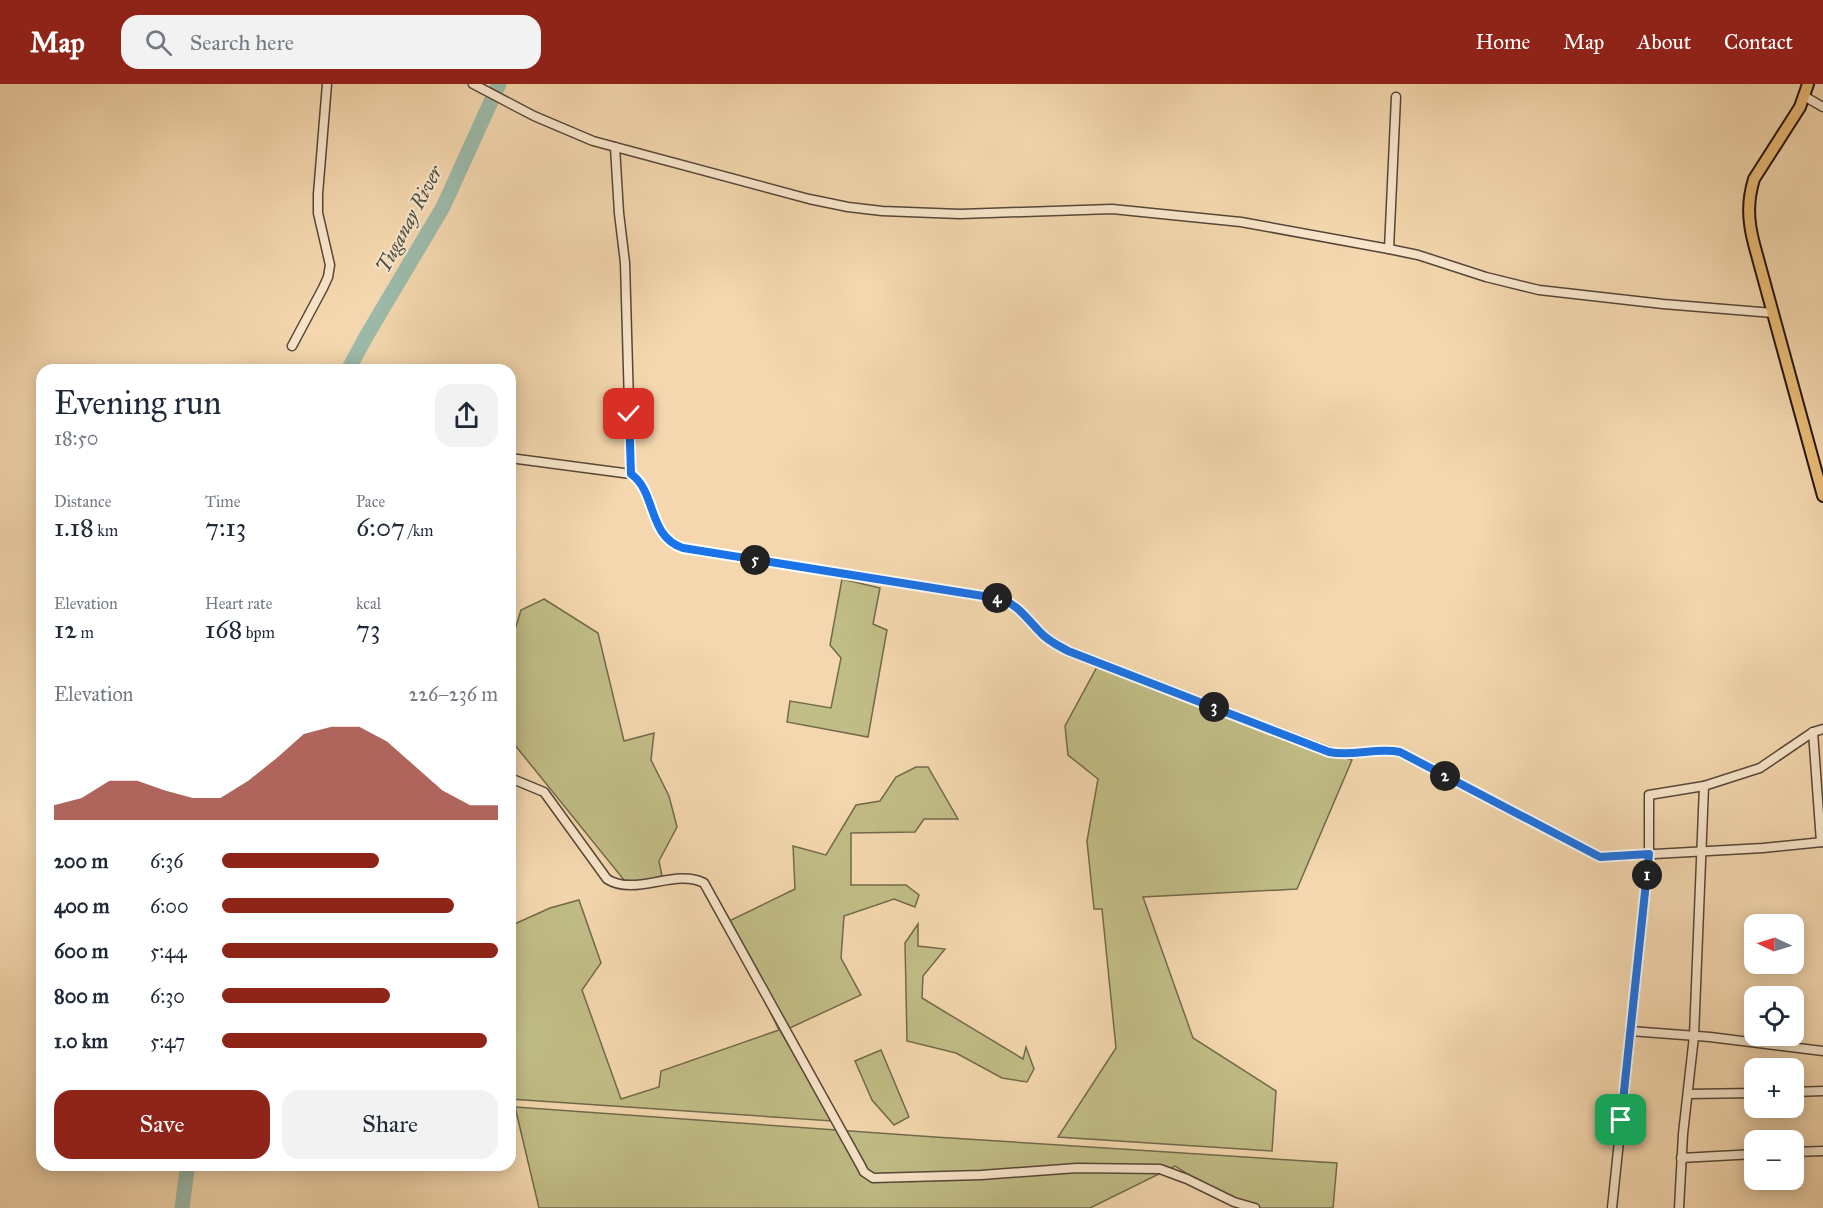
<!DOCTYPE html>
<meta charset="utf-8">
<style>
body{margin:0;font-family:"IM FELL Great Primer",serif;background:#f2f2f3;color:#1f2937;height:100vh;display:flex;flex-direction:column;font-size:22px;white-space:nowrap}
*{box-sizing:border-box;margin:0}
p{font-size:20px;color:#747a83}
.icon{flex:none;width:33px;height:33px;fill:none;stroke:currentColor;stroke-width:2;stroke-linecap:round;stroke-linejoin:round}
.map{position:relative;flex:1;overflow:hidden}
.sheet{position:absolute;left:36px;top:280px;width:480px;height:807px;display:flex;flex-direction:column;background:#fff;border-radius:18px;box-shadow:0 3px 15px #0003}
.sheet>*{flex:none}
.needle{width:39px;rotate:274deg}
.tools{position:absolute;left:1744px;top:830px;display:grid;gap:12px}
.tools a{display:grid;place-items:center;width:60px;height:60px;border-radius:12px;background:#fff;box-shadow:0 3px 15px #0003;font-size:30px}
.pin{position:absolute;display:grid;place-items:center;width:51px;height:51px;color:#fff;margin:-26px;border-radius:12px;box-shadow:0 3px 9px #0006}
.km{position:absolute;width:30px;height:30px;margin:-15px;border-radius:50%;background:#222;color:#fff;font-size:16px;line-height:30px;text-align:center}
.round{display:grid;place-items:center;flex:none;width:63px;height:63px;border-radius:18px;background:#f2f2f3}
.summary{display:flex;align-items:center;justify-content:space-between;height:102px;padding:0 18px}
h1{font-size:33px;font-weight:600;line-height:45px}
.stats{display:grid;grid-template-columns:repeat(3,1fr);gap:9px;height:102px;padding:6px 18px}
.stats div{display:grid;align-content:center}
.stats b{font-size:26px;font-weight:600}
.stats small{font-size:16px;font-weight:400}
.stats p{font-size:16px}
.chart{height:168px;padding:12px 18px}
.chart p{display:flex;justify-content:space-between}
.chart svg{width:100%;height:108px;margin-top:6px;fill:#8f2418;opacity:.7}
.action{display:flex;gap:12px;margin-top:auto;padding:12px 18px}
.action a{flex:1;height:69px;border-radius:18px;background:#8f2418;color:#fff;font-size:24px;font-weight:600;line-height:69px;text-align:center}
.action a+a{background:#f2f2f3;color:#1f2937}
ul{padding:0 18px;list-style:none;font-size:20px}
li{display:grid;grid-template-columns:96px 72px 1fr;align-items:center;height:45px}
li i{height:15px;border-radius:8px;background:#8f2418}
header{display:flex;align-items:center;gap:36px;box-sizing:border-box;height:84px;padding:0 30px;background:#8f2418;color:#fff}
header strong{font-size:28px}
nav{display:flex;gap:33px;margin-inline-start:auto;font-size:21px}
.search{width:420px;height:54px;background:#f2f2f3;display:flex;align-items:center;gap:15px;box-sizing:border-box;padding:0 21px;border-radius:18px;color:#747a83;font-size:22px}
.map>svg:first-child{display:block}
.green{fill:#c1bd86;stroke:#726a4b;stroke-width:1.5}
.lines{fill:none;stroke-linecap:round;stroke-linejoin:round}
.river{stroke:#9cbaaa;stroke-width:15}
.minor-casing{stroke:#564638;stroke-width:11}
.major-casing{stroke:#221610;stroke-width:14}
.minor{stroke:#f8e5ca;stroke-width:8}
.major{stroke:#eabc77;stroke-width:10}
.route-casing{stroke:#fff;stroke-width:12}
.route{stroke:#1a73e8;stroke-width:8}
.labels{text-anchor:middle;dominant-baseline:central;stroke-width:4.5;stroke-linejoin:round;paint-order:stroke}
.water-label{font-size:20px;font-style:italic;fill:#4d4f46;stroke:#f8e5ca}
</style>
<header>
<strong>Map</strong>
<div class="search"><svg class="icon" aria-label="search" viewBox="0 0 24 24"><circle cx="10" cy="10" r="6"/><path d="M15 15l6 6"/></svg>Search here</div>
<nav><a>Home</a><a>Map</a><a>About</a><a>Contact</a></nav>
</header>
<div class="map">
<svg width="1823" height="1124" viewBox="0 0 1823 1124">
<rect width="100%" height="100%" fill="#f4d7ae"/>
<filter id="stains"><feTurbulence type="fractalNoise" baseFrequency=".00333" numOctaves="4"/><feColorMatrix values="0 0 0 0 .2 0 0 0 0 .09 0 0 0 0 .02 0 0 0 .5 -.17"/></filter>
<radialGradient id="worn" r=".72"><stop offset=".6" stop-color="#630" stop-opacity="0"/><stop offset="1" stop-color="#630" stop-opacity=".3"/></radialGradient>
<g class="green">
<path d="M842 495 880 504 873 540 887 546 868 653 787 638 790 617 831 624 841 574 830 561Z"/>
<path d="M544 515 598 549 624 657 654 649 651 676 669 712 677 743 659 777 662 792 628 801 510 655V562L521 526Z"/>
<path d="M1097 583 1352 676 1297 805 1143 813 1193 954 1276 1007 1272 1067 1058 1053 1116 964 1102 825H1094L1087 757 1098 695 1068 671 1065 642Z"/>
<path d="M916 683H928L958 735H924L915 748 851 749V801H906L919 811 915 823 894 815 844 832 841 874 861 911 781 948 832 1037 510 1015V842L550 824 579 816 601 879 582 906 621 1015 659 1003 661 987 779 946 727 838 795 805 793 762 826 771 856 721 880 717 896 693Z"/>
<path d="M918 840V862L945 865 923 892 922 914 1023 975 1026 963 1034 985 1027 998 1002 994 956 969 907 957 905 859Z"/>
<path d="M881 966 909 1033 894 1041 872 1016 855 977Z"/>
<path d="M515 1023 935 1053 1337 1079 1333 1124H1242L1175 1082 1090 1124H539Z"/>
</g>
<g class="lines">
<g class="river">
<path d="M348 286 367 251 443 123 499 0"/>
<path d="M182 1124 187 1086 185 1082"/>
</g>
<g class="minor-casing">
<g id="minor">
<path d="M473 0 534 32 593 57 809 115 848 123 882 127 960 130 1112 125 1241 138 1389 165 1418 171 1486 193 1539 206 1663 220 1773 229"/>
<path d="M1804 12 1823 23"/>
<path d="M615 63 619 129 625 179 631 390"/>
<path d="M1389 165 1396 13"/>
<path d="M292 262 323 204 328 193 330 181 318 129V110L327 0"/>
<path d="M510 374 631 390C657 409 647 452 683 464L1002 515C1019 522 1028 536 1041 549 1049 557 1059 562 1068 567L1330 668C1353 673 1376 663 1400 668L1600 773 1763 764 1823 758"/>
<path d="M1813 648 1821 758"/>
<path d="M510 694 544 708 607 795C635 813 675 784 704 799L861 1082 864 1088 873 1094 981 1091 1077 1084 1160 1085 1187 1095 1234 1118 1255 1124"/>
<path d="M1630 947 1710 953 1823 967"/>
<path d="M1794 1008 1823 1007"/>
<path d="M1688 1010 1755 1009"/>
<path d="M1794 1068 1823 1067"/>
<path d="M1681 1074 1755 1070"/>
<path d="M1612 1124 1649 770V711L1704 702 1760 684 1813 648 1823 645"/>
<path d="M1679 1124 1683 1050 1694 952 1704 702"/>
</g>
</g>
<g class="major-casing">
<path id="major" d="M1808 0 1800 23 1754 95C1747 118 1748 137 1754 160L1823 412"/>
</g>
<use href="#minor" class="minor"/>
<use href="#major" class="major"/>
</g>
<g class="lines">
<g class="route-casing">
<path id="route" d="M629 330 631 390C657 408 647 452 683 464L1002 515C1019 522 1028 536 1041 549 1048 557 1059 562 1068 567L1329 668C1353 673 1376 663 1400 668L1600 773 1649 770 1621 1036"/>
</g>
<use href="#route" class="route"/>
</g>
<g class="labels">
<g class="water-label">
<text transform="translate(409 135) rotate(-62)">Tuganay River</text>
</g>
</g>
<rect width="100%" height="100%" filter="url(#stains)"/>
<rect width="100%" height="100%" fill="url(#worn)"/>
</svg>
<div class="tools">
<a><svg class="needle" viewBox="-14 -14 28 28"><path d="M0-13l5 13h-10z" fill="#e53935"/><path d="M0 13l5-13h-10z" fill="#747a83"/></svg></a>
<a><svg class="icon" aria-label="locate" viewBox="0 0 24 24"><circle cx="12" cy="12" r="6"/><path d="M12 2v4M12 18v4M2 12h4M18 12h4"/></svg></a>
<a>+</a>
<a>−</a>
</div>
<div class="pin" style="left:1621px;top:1036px;background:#1e9e55"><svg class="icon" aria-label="arrive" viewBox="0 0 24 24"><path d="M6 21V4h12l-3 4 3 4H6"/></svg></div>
<div class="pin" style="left:629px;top:330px;background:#d93025"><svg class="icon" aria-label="check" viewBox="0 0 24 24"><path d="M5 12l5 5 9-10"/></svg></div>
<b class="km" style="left:1647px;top:791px">1</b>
<b class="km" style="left:1445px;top:692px">2</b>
<b class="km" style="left:1214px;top:623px">3</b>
<b class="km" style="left:997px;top:514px">4</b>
<b class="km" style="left:755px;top:476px">5</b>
<section class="sheet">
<div class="summary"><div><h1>Evening run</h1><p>18:50</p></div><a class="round"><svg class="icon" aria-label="share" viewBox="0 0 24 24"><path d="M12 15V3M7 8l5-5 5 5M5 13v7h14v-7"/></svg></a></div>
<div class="stats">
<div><p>Distance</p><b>1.18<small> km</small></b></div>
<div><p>Time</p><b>7:13</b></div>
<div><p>Pace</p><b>6:07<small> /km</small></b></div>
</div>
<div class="stats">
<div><p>Elevation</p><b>12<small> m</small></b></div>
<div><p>Heart rate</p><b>168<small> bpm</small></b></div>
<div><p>kcal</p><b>73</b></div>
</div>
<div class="chart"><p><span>Elevation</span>226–236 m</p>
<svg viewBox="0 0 160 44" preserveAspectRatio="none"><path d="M0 44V38L10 35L20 28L30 28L40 32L50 35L60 35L70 28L80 19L90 9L100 6L110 6L120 12L130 22L140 32L150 38L160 38V44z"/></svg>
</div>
<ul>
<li><b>200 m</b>6:36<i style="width:57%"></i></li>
<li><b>400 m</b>6:00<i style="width:84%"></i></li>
<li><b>600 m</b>5:44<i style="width:100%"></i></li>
<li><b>800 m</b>6:30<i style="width:61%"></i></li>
<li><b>1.0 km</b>5:47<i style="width:96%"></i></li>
</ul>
<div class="action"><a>Save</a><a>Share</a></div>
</section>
</div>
